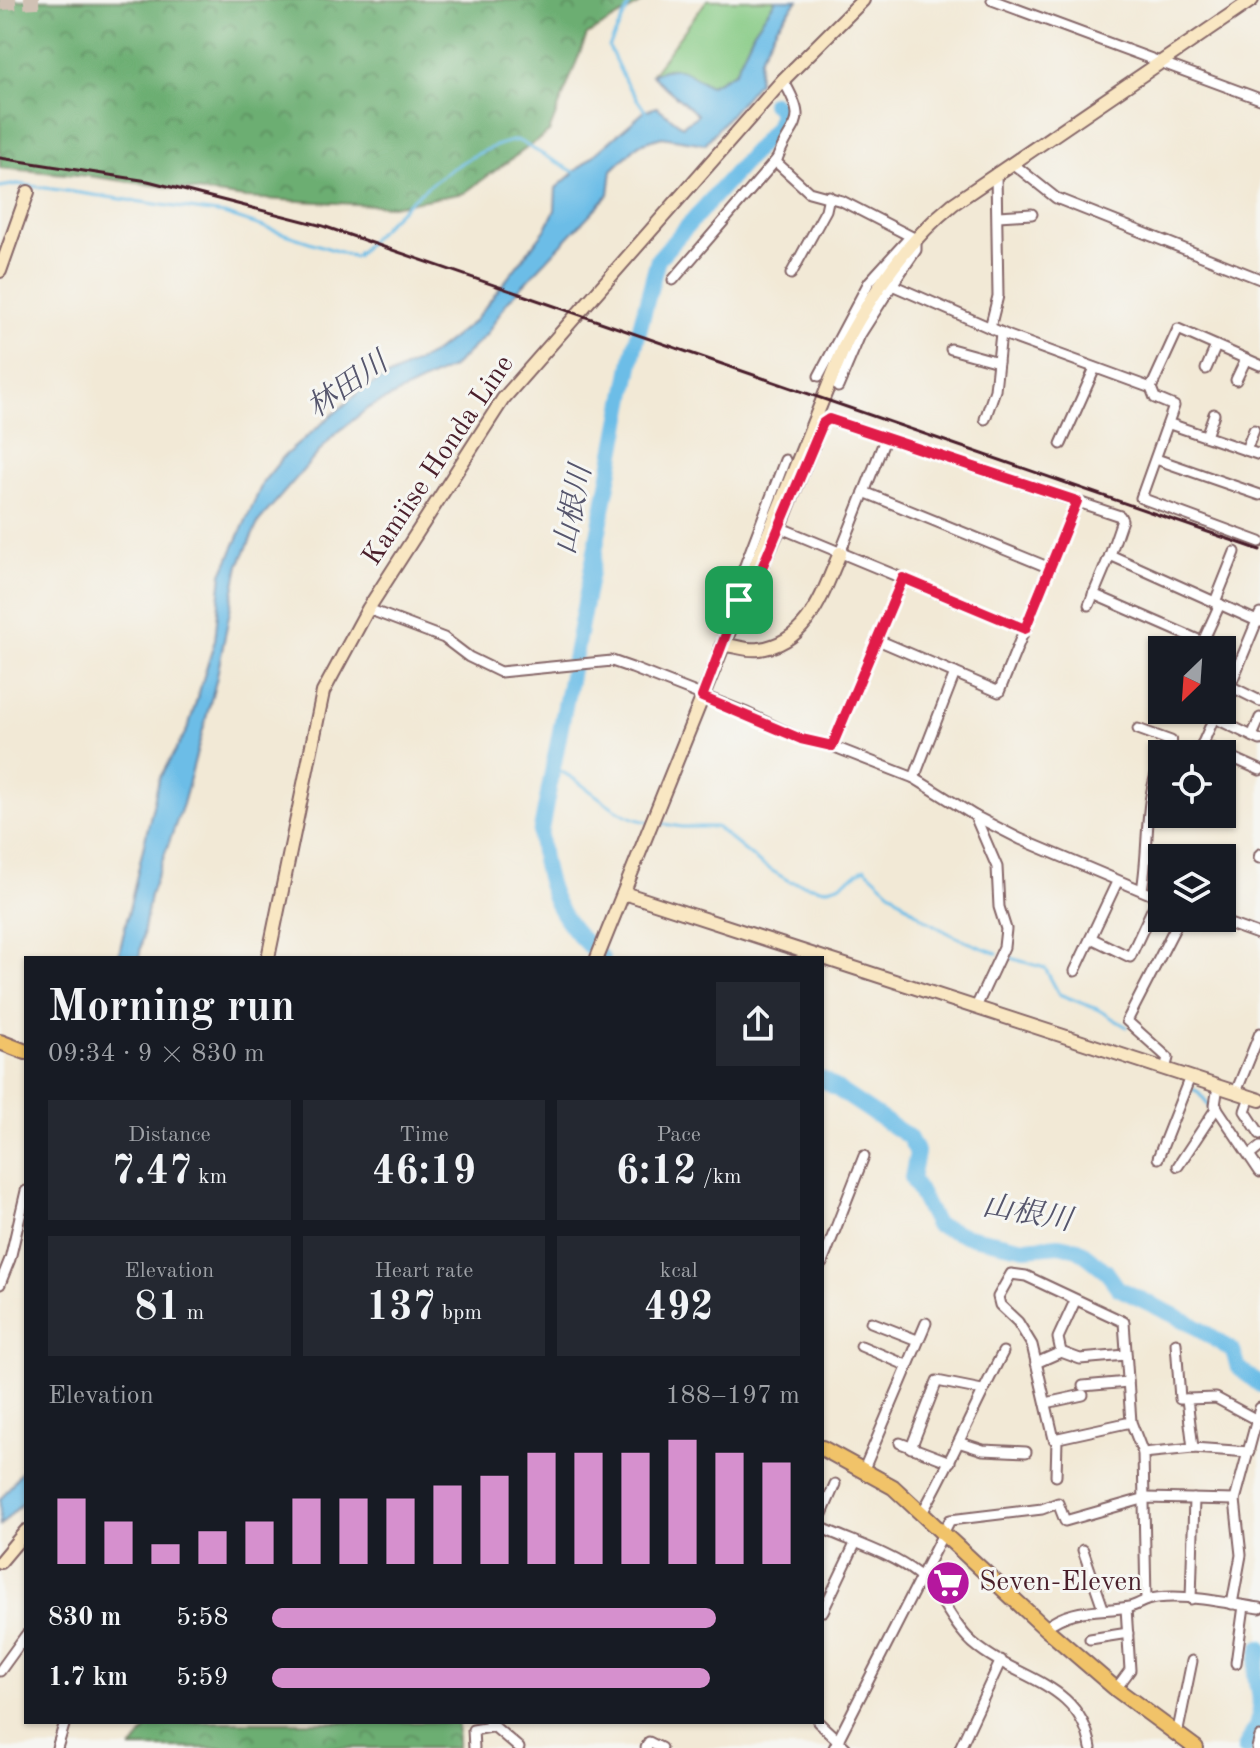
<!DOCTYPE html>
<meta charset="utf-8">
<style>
body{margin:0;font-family:"Old Standard TT","Noto Serif JP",serif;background:#242831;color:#f1f3f6;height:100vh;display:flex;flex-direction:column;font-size:30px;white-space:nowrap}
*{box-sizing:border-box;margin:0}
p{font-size:26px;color:#9ea1a6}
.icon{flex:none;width:44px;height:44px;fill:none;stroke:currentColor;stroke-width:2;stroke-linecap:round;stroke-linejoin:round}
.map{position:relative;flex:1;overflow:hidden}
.side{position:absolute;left:24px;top:956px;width:800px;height:768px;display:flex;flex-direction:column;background:#171b24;border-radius:0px;box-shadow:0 2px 6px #0004}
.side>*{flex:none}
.needle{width:52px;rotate:205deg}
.buttons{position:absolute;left:1148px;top:636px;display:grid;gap:16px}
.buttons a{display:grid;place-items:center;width:88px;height:88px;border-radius:0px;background:#171b24;box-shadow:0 2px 6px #0004;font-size:40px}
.pin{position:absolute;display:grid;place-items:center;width:68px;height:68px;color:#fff;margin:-34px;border-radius:16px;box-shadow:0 4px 12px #0006}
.round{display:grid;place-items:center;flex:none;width:84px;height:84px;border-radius:0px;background:#242831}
.summary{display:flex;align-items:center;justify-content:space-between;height:136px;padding:0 24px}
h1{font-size:44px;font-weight:600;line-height:60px}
.stats{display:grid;grid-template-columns:repeat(3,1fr);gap:12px;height:136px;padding:8px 24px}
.stats div{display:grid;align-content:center;border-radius:0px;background:#242831;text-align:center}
.stats b{font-size:40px;font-weight:600}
.stats small{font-size:22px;font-weight:400}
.stats p{font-size:22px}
.chart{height:224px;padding:16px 24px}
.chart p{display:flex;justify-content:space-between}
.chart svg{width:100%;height:144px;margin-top:8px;stroke:#d690ce;stroke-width:6}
ul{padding:0 24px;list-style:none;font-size:26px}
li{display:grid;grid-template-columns:128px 96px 1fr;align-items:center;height:60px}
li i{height:20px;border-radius:10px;background:#d690ce}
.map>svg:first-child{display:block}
.grass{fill:#86ca84;stroke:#687458;stroke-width:2}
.forest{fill:url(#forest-crowns);stroke:#5b664e;stroke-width:2}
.water{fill:#6cbde7;stroke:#5b6e89;stroke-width:2}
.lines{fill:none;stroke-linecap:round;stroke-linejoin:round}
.stream{stroke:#6cbde7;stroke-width:3}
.river{stroke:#6cbde7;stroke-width:16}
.highway-tunnel{stroke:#d0c1b4;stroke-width:16;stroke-dasharray:16 8;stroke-linecap:butt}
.street-casing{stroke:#856667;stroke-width:13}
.secondary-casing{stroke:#856667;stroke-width:16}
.primary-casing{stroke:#856667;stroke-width:18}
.street{stroke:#fff;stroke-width:9}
.secondary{stroke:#f9e7c3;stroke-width:12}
.primary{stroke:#f1c369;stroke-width:14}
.rail{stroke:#4a1f2b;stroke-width:3}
.route-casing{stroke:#fff;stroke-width:16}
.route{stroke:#e11d48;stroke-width:10}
.labels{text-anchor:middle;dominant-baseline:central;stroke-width:6;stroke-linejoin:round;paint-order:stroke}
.street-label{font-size:28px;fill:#4a1f2b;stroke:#f6f6f2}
.poi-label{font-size:28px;fill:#4a1f2b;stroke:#f6f6f2;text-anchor:start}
.water-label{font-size:30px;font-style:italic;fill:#56566d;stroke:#f6f6f2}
</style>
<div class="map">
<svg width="1260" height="1748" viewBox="0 0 1260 1748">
<defs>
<pattern id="forest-crowns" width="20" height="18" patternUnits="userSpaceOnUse" patternTransform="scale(2)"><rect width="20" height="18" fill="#6cae72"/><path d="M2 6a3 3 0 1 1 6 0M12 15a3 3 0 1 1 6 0" fill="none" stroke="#5b8d5e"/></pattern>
</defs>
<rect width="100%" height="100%" fill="#f6f6f2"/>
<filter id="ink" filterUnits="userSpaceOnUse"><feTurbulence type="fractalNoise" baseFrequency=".0125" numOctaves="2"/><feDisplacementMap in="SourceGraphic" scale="16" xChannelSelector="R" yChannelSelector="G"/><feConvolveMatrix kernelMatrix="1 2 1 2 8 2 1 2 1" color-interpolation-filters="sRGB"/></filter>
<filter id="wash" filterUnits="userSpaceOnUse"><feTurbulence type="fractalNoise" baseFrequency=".006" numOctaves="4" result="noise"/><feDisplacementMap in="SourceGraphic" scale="32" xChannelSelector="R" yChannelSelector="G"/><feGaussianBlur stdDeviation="1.8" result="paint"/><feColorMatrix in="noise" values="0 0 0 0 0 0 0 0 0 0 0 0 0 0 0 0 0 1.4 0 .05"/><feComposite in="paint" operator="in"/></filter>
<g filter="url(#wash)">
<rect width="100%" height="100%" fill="#f2e9d6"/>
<path class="grass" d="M707 0H776L754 31 735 72 709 86C685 70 678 62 651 75Z"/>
<g class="forest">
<path d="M0 0H647L587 35 549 132 464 193 391 206 245 198 88 176 0 168Z"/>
<path d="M152 1722H458L457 1748H132Z"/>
</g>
<g class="water">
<path d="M776 0H798L777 26 760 58 758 82 705 144 662 137 639 144 612 170 609 194 507 302 486 335 453 367 368 408 332 437 259 521 239 565 216 681 183 804 150 895 139 958H118L159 779 188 728 215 640 222 574 263 482 284 456 363 389 431 355 475 320 545 230 555 210 556 188 645 111 657 107 682 126 698 115 651 75C679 62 685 71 709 86L735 72 754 31Z"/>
<path d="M26 1465V1499L0 1526V1500Z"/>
</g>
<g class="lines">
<g class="stream">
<path d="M632 0 609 47 626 83 646 112"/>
<path d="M0 187 18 184 224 214 355 257C395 212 456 152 517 140L576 173"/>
<path d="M553 768C589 782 611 817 649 822"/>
<path d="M657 823 682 827H716L761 864 789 881 825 889 839 885 865 868C912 912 934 932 997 953"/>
<path d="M1004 956 1045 968 1059 994 1097 1009 1127 1027"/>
<path d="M1189 1088 1197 1091 1219 1119"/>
</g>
<g class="river">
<path d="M602 958C559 921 545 891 540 835L634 350 658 259 776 127 782 111 773 103"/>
<path d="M822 1079 909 1137 917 1153 912 1178 936 1225 967 1236 1025 1248 1059 1245 1078 1249 1106 1271 1118 1288 1190 1323 1233 1351 1238 1367 1260 1385"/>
<path d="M1260 1648 1255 1675 1260 1705"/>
<path d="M1245 1748 1256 1727 1260 1710"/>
</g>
</g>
</g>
<g filter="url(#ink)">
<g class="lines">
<path class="highway-tunnel" d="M0 2 39 0"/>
<g class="street-casing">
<g id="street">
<path d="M992 0 1260 99"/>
<path d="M783 80C811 128 791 119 776 162L809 192 842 201 916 239V250L892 285 1009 336 1151 388 1155 398 1174 406 1141 498 1260 542"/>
<path d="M1012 163 1056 198 1260 279"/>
<path d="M998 216 1032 214"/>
<path d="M791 274 826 210 829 196"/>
<path d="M673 280 777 159"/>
<path d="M990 328 998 296 996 173"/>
<path d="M951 349 998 362"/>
<path d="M1206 369 1216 346"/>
<path d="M819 376 869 282 910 237"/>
<path d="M1236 380 1246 359"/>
<path d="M838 387 860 335 892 285"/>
<path d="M1151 388 1178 329 1260 365"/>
<path d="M985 419 995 390 1001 333"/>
<path d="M1170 424 1260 455"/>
<path d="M1206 436 1214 414"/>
<path d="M1061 444 1095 368"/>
<path d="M1246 450 1254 430"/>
<path d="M1156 459 1260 495"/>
<path d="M864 492 1050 568"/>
<path d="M781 528 823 423 829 419 1120 516 1122 520 1110 555 1257 621 1260 614"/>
<path d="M840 553 886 437"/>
<path d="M753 586 781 528 1025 629"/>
<path d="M1093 594 1203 642"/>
<path d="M740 600 739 581 785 460"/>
<path d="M1215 602 1235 552"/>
<path d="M1089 605 1110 555"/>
<path d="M368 609 444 638 469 657 500 672 612 661 632 668 747 713 801 739 832 746 914 778 975 816 1020 839 1162 899"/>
<path d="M1260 622 1257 621 1230 686 1260 701"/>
<path d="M878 640 999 692 1077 501"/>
<path d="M1199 650 1220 604"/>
<path d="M1160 692 1162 693"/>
<path d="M1198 710 1260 740"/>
<path d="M1138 729 1171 741 1164 754"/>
<path d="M1252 736 1260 718"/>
<path d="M1202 744 1260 770"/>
<path d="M832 746 903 578"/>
<path d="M1198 754 1214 718"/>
<path d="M914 778 955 673"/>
<path d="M975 816 997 867 999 907 1006 929 1004 947 976 1007"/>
<path d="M1259 858 1260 854"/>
<path d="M1142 890C1150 845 1143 801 1162 758"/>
<path d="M1213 918 1260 935"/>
<path d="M1091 938 1130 957 1158 897"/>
<path d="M1075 971 1117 882"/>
<path d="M1165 1069 1168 1058 1127 1021 1180 918"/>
<path d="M1218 1086 1215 1105 1260 1172"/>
<path d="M1236 1092 1260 1033"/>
<path d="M1250 1097 1245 1111 1260 1134"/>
<path d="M1250 1155 1260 1147"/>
<path d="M1158 1158 1190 1077"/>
<path d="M1178 1166 1217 1107"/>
<path d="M822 1263 864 1156"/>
<path d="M0 1284 10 1259 26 1191"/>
<path d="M871 1322 917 1340"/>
<path d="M1176 1343 1180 1399H1187"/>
<path d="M861 1346 906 1365"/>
<path d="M1061 1352 1058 1338 1075 1301"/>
<path d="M1036 1363 1061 1352 1080 1359 1126 1355"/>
<path d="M1083 1386 1128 1382"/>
<path d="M1046 1403 1083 1395"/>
<path d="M1131 1422 1054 1439 1032 1345 1018 1322 1000 1305 998 1297 1011 1274 1026 1276 1124 1322 1131 1422 1143 1453"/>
<path d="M900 1443 950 1462"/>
<path d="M961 1443 983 1450 1026 1452"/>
<path d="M911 1448 937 1381 982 1390"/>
<path d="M1193 1448 1187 1399 1216 1398 1255 1419"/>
<path d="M864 1469 926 1323"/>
<path d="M1056 1476 1057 1439"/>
<path d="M922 1513C952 1460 975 1405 1003 1352"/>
<path d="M822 1514 835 1484"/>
<path d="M822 1528C852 1542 890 1553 916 1573 942 1591 950 1623 973 1643 1016 1680 1080 1681 1091 1748"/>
<path d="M1083 1550 1103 1608"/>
<path d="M1191 1599 1194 1499"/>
<path d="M1146 1600 1143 1453 1193 1448 1249 1452"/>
<path d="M1232 1604 1241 1555 1235 1500 1260 1408"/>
<path d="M823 1611 855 1544"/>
<path d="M1045 1628C1071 1607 1099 1612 1129 1607 1135 1606 1141 1602 1147 1600 1177 1591 1229 1604 1260 1608"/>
<path d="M1090 1639 1128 1633"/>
<path d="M1236 1663 1244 1606"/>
<path d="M0 1671 26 1635"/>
<path d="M1116 1689 1130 1670 1126 1608"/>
<path d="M489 1722 519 1748"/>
<path d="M818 1722 846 1748"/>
<path d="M1177 1735 1192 1661"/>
<path d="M57 1748 65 1722"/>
<path d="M474 1748 473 1730 491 1727"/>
<path d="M646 1748 649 1742 661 1748"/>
<path d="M834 1748 950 1520 1042 1509 1058 1503 1065 1521 1146 1498 1235 1500"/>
<path d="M960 1748 1001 1660"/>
<path d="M1257 1748 1260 1737"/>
</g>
</g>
<g class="secondary-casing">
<g id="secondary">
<path d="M0 271 28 192"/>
<path d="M722 645C735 645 747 651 759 649 809 643 823 592 840 553"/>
<path d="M624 893 1260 1100"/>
<path d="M268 958 323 692 368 609 503 399 783 80 863 0"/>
<path d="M597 958 846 342C874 291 907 241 953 204L1252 0"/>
<path d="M0 1562 26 1531"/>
</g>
</g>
<g class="primary-casing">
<g id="primary">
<path d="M0 1042 26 1052"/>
<path d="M822 1448 893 1487 1045 1628 1116 1689 1196 1748"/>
</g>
</g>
<use href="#street" class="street"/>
<use href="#secondary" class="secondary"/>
<use href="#primary" class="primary"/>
<path class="rail" d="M0 158 148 181 323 226 1260 550"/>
</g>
</g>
<g class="lines" filter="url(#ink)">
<g class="route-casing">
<path id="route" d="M829 419 1077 501 1025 629 903 578 832 746 801 739 702 697 739 600 750 590 761 570 823 423Z"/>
</g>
<use href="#route" class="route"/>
</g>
<defs>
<g id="supermarket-disc" transform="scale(2.3)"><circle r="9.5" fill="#b5179e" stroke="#f6f6f2"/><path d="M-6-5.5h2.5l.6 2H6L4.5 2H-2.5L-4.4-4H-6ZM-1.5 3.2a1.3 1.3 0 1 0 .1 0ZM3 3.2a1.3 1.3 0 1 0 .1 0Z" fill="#fff"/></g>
</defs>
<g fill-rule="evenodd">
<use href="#supermarket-disc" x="948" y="1583"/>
</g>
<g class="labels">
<g class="street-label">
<text transform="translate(439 461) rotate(-56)">Kamiise Honda Line</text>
</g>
<g class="poi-label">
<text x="979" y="1583">Seven-Eleven</text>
</g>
<g class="water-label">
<text transform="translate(348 386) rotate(-35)">林田川</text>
<text transform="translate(574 510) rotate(-79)">山根川</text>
<text transform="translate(1027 1214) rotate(10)">山根川</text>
</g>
</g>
</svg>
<div class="buttons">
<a><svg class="needle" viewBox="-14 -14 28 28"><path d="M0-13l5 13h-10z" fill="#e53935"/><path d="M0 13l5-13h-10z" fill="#9ea1a6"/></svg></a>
<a><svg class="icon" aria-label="locate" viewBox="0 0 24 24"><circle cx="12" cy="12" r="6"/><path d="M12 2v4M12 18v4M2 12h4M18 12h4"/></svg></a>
<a><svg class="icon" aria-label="layers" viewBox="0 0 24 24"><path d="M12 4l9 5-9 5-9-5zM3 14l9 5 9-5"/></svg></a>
</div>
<div class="pin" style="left:739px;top:600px;background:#1e9e55"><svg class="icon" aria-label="arrive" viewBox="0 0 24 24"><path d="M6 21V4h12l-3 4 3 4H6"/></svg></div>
<section class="side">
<div class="summary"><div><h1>Morning run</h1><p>09:34 · 9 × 830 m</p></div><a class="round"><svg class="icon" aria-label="share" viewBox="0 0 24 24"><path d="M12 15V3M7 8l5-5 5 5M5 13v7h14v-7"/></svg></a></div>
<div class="stats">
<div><p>Distance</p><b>7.47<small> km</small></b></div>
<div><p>Time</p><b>46:19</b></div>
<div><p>Pace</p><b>6:12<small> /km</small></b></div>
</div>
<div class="stats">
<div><p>Elevation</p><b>81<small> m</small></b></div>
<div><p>Heart rate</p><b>137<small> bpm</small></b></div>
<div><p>kcal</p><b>492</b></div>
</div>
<div class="chart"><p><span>Elevation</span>188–197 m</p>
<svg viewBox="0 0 160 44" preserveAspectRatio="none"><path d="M5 44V24M15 44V31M25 44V38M35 44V34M45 44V31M55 44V24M65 44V24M75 44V24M85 44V20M95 44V17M105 44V10M115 44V10M125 44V10M135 44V6M145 44V10M155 44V13"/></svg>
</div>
<ul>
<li><b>830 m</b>5:58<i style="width:84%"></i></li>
<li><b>1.7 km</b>5:59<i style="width:83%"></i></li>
</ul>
</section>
</div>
